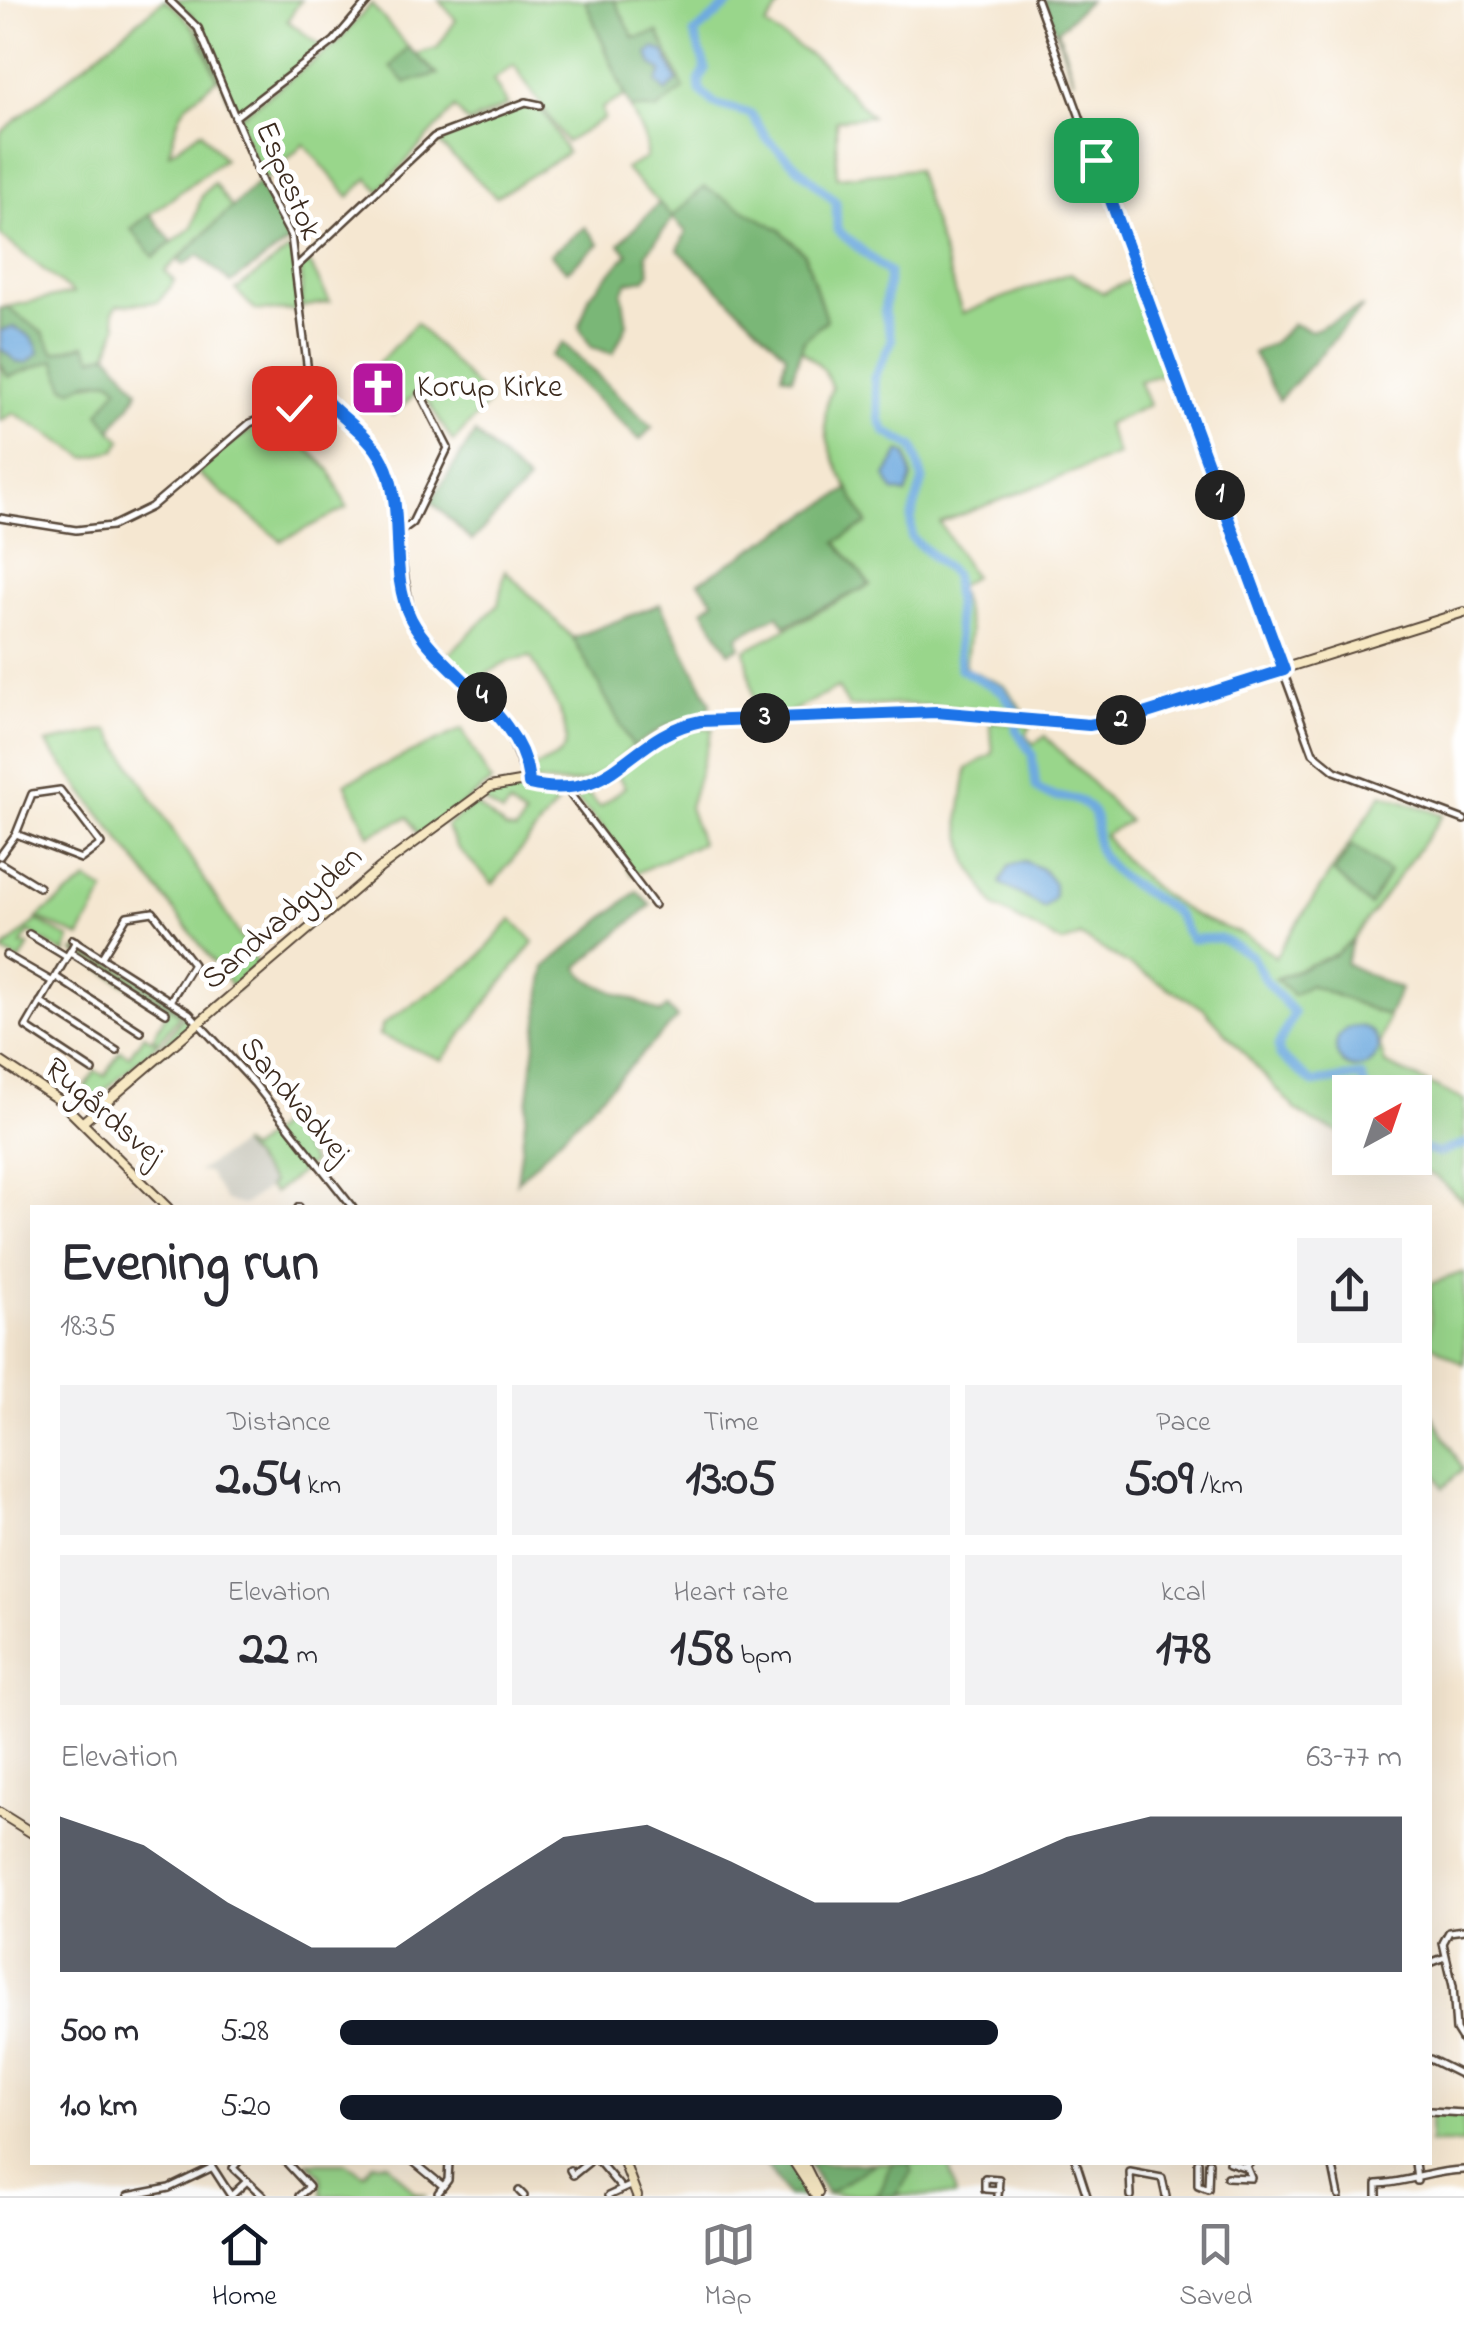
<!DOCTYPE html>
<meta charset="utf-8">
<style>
body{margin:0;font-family:"Indie Flower",sans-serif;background:#f2f2f3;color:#2b2b33;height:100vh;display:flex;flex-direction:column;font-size:38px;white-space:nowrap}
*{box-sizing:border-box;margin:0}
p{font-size:32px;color:#7c7c81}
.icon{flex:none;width:55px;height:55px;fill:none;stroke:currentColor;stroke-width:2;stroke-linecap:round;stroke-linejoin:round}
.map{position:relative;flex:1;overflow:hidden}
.sheet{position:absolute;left:30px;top:1205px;width:1402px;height:960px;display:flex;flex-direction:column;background:#fff;border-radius:0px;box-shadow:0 10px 40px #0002}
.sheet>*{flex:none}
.needle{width:65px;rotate:40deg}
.buttons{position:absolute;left:1332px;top:1075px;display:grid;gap:20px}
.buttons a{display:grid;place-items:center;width:100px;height:100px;border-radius:0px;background:#fff;box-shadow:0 10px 40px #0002;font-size:50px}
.pin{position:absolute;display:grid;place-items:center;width:85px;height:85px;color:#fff;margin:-42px;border-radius:20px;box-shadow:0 5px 15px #0006}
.km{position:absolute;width:50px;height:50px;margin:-25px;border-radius:50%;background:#222;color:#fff;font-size:28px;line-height:50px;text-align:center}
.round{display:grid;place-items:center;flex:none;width:105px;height:105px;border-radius:0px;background:#f2f2f3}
.overview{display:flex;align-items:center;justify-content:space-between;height:170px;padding:0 30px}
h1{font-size:55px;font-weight:800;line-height:75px}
.stats{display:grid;grid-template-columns:repeat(3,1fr);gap:15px;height:170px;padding:10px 30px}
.stats div{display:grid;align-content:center;border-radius:0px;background:#f2f2f3;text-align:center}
.stats b{font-size:50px;font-weight:800}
.stats small{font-size:28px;font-weight:400}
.stats p{font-size:28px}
.chart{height:280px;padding:20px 30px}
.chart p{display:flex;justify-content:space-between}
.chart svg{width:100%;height:180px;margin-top:10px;fill:#111827;opacity:.7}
ul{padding:0 30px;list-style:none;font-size:32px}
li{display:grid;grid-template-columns:160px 120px 1fr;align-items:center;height:75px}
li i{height:25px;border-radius:12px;background:#111827}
.dock{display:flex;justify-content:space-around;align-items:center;height:140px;border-top:2px solid #e1e1e2;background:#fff;font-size:28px;color:#7c7c81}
.dock a{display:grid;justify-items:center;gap:5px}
.dock .selected{color:#111827}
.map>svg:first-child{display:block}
.industrial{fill:#c6c5b8}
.green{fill:#99d68b;stroke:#6a8054;stroke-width:2.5}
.forest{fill:#7ab777;stroke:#5a704a;stroke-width:2.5}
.water{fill:#6eaadf;stroke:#546a7e;stroke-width:2.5}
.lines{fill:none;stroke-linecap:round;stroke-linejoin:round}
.river{stroke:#6eaadf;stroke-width:9}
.street-casing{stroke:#574639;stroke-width:10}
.secondary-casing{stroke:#574639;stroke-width:12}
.street{stroke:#fff;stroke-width:5}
.secondary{stroke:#f7e8c3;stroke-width:8}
.route-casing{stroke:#fff;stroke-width:20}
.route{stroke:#1a73e8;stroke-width:12}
.labels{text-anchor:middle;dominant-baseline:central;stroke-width:10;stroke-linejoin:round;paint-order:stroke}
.street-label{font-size:32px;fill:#3b2a1e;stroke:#fff}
.poi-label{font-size:32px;fill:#3b2a1e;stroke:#fff;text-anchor:start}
</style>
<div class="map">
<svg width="1464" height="2196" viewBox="0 0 1464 2196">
<rect width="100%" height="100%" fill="#fff"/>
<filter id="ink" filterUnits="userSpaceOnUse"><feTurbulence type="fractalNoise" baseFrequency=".01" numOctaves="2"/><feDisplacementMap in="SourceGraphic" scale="20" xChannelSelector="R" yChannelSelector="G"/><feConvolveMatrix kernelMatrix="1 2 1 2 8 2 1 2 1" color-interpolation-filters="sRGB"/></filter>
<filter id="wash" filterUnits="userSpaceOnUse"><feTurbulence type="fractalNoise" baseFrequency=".0048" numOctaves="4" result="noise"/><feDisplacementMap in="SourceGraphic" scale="40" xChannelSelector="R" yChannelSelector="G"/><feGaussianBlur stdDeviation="2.25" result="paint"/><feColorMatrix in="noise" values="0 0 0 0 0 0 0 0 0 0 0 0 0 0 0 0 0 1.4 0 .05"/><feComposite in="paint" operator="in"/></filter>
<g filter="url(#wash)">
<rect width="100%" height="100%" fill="#f5e7d1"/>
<path class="industrial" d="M240 1144 273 1184 243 1205 226 1201 208 1172H197Z"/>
<g class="green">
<path d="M164 0C195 18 204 47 217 79 177 112 182 104 169 153L201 131 224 159 131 229 154 257 192 227 202 195 214 183 232 208 165 271 175 281 158 302 117 305 113 312 117 326 108 353 93 358 85 345 54 353 43 333 6 307 73 293 0 235V133Z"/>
<path d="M173 0H301L287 21 323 47 239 113 233 109 192 15Z"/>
<path d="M439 0H585L625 96 602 108 604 119 566 142 514 65 493 80 508 105 468 123 455 108 379 191 368 178 349 197 304 144 264 181 237 119 335 45 371 4 408 47 391 67 436 74 415 54 437 48 456 20Z"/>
<path d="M614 0H784L766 26 822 63 871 116 836 120 837 177 916 169 962 313 1070 273 1103 293 1138 277 1171 372 1139 381 1149 405 1106 425 1118 455 940 523 973 576 958 587 970 631 965 668 1005 686 1025 714 903 704 849 707 838 688 784 715H757L745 650 870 585 836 542 867 523C846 483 810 433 832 388L824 370 801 349 804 340 826 320 805 254 673 217 625 169 646 158V142L630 107 656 110 634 39Z"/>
<path d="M526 103 545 114 567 153 496 197 435 140Z"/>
<path d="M289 250 294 253 300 311 255 310 236 290Z"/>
<path d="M309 262 330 302 302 307 301 266Z"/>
<path d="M416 323 490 401 453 442 426 399 433 392 425 384 393 415 363 396 356 387Z"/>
<path d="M55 360 65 387 111 380 119 387 112 431 122 440 116 450 87 458 14 413 0 421V362L8 377Z"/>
<path d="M274 417 330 470 347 508 281 541 198 473 218 450Z"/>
<path d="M505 570 573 638 633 747C591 782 589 788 533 781L531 770C540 763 558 760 563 750 576 728 542 679 531 657L510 661 471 682 447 656 498 605Z"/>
<path d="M990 721 1031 726 1026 735 1034 744 1045 736 1129 821 1104 835C1126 866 1171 906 1207 921 1235 932 1252 935 1275 957L1382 794 1443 815 1352 941 1336 954 1277 978 1310 985 1388 1016 1380 1045 1385 1064 1464 1100V1202L1436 1177 1401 1158H1415V1092H1350V1137L1313 1122 1295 1109 1204 1009 1080 936 1063 943 995 907 968 862 959 821 967 769 993 753Z"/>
<path d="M688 728H713L689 807 701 843 632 875 606 831 574 797 587 793 600 807 625 787 617 774 650 746Z"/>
<path d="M462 729 491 782 420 838 408 817 369 835 345 783Z"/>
<path d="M109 730 259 966 235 990 46 743Z"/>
<path d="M513 787 545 795 557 804 493 884 457 847 446 826 475 804 506 829 516 831 525 817 509 805 502 814 481 799 490 791Z"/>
<path d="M87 880 105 891 80 937 37 918Z"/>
<path d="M512 919 534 942 442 1060 379 1035 383 1024 475 962Z"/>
<path d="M37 920 70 939 65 954 29 932 21 945H29L20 961 2 951Z"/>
<path d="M80 947C105 961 188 1001 192 1027L153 1060 184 1014 80 948 77 951 180 1014 159 1042 153 1038 167 1011 74 952Z"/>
<path d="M144 1035 158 1043 90 1104 79 1098 95 1071 105 1076 120 1051 129 1056Z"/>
<path d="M282 1123 313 1163 274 1193 268 1187 272 1183 240 1144 250 1150Z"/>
<path d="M1464 1272V1364L1430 1344V1284Z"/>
<path d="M1430 1412 1463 1469 1443 1488 1430 1463Z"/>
<path d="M1430 2114 1463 2115 1464 2143H1430Z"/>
<path d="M948 2162 956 2196 827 2194 875 2163Z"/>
<path d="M308 2163H345L364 2174 372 2163H388L414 2192 427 2196H322L321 2175Z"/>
</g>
<g class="forest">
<path d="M585 0H614L634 38 658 32 684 89 656 110 630 107Z"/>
<path d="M1044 0H1089L1058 30 1074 80Z"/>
<path d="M408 47 437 74 406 83 391 67Z"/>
<path d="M258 182 289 242 231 283 199 255 183 265 178 260Z"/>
<path d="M704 187 780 230 805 254 826 320 804 340 792 378 782 375 786 354 678 250 686 232 673 218 646 254 650 272 644 279 628 282 622 292 627 324 613 354 591 347 579 327 590 295 628 254 619 244 659 203 672 217Z"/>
<path d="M150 214 172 242 154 257 131 229Z"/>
<path d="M585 227 599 244 567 271 550 254Z"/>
<path d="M6 307 43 333 54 353 85 345 93 358 108 353 138 390C134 406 117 414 112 431L99 413 118 387 110 380 87 382 73 390 65 387 55 360 8 377 0 362V309Z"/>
<path d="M1363 307 1279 400 1253 353 1274 342 1293 324 1312 331Z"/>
<path d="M563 343 652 427 640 440 551 356Z"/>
<path d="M475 433 528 482 472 541 431 501Z"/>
<path d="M849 489 867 524 836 542 870 585 785 626 778 615 738 636 740 647 729 652 703 609 714 601 699 582Z"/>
<path d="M660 604 711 703 707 713 666 726 633 747 573 638Z"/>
<path d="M1352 845 1389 872 1370 906 1334 873Z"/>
<path d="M637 891 651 905 578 967C586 987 639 998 660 1013L667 1007 677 1018 517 1182 545 967Z"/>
<path d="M1352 941 1346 964 1400 989 1388 1016 1310 985 1293 995 1276 979 1336 954Z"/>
<path d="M894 2162 909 2163 912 2173 895 2196H876C888 2185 882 2173 894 2162Z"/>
<path d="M765 2163H789L811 2196H787Z"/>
<path d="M808 2163H875L827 2194Z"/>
</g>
<g class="water">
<path d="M654 48 664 52 677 81 666 92 657 82 662 71 652 65 648 54Z"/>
<path d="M13 327C26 333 36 338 39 353L28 362 18 363 0 348V331Z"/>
<path d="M900 451 906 454 912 478 906 494 893 491 886 476Z"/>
<path d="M1024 861 1042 869 1054 884V898L1044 908 1000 883 1009 866Z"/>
<circle cx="1357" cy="1047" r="21"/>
</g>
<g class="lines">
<g class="river">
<path d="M734 0 694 34 706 69 699 81 700 91 715 104 751 114 768 140 836 202 837 230 889 273 884 312 892 340 874 378 880 421 886 432 913 447 923 480 911 519 912 538 954 575 960 669 1002 691 1017 713 1016 729 1032 754 1036 787C1050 802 1071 793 1086 805 1103 818 1092 832 1098 848 1110 879 1152 893 1175 913 1182 920 1184 932 1192 939L1220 938 1251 955 1267 983 1294 1013 1278 1046 1280 1056 1313 1083 1361 1076 1367 1092"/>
<path d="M1415 1147 1438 1153 1464 1144"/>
</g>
</g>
</g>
<g filter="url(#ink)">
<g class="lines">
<g class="street-casing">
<g id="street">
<path d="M169 0 198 28 263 184 291 236 308 372 327 402 366 436 386 468 412 620 504 722 529 784"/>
<path d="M1037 0 1313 753 1335 771 1464 820"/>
<path d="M235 117 334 41 369 0"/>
<path d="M297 266 434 137 526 102 540 105"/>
<path d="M0 518 76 530 112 526 151 507 250 423 321 395"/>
<path d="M397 534 412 523 448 448 420 393"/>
<path d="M567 790 654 905"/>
<path d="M0 856 16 834 32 794 60 790 101 844 81 859 16 834"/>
<path d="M0 863 39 887"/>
<path d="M29 934 67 957"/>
<path d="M72 939 189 1013 254 1083 353 1208"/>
<path d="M76 941 26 1027 93 1071"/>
<path d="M70 952 166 1013"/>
<path d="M6 955 51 981"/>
<path d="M102 957 127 916 153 912 193 964 172 998"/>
<path d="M56 977 141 1032"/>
<path d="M40 1002 117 1051"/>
<path d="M298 1208 299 1207"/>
<path d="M1464 1930 1449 1932 1443 1943 1453 1986 1456 2030 1464 2043"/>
<path d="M1430 1963 1443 1958"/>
<path d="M1430 2059 1464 2076"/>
<path d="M1430 2111 1464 2113"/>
<path d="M209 2162 231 2196"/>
<path d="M238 2162 233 2168 263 2196"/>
<path d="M286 2162 309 2187 299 2196"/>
<path d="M414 2162 443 2186"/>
<path d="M599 2162 622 2189"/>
<path d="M1076 2162 1087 2196"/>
<path d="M1198 2162V2185L1208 2189 1209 2162"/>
<path d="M1229 2162 1244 2167 1250 2162"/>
<path d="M1332 2162 1339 2196"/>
<path d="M1415 2162 1417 2181"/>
<path d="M570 2170 573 2175 589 2162"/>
<path d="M1227 2177 1251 2178 1246 2166"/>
<path d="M519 2191 524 2196"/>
<path d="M438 2193 448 2180 449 2162"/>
<path d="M128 2196 169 2188 211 2168"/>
<path d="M231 2196 247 2181"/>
<path d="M608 2196 632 2185"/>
<path d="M998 2196 999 2179 985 2178V2189L999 2190"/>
<path d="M1131 2196 1130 2172 1162 2178 1166 2196"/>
<path d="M1377 2196V2184C1409 2183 1432 2170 1464 2170"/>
</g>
</g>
<g class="secondary-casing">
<g id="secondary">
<path d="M0 1061 59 1100 168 1208"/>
<path d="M83 1122 380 868 490 787 519 782 581 788 601 780 665 732 701 721 936 712 1070 725 1113 722 1464 612"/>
<path d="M0 1813 32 1833"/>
<path d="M624 2162 637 2196"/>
<path d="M794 2162 816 2196"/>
<path d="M803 2162 818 2192"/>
</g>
</g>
<use href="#street" class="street"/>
<use href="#secondary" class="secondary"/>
</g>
</g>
<g class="lines" filter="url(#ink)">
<g class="route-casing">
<path id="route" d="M294 408 321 395C341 419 369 433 383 461 407 509 387 571 411 619 439 673 526 714 529 784 617 804 626 736 701 721L936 712 1089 725 1134 717 1284 670 1096 160"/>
</g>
<use href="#route" class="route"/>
</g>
<defs>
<g id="church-square" transform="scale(2.875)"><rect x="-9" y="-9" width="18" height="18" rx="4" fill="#b5179e" stroke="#fff"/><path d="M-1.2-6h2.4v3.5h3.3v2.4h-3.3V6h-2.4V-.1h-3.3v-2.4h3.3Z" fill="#fff"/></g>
</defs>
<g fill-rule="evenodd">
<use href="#church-square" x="378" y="388"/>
</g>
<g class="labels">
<g class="street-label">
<text transform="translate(287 181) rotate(67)">Espestok</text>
<text transform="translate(283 919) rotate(-41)">Sandvadgyden</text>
<text transform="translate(294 1101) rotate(50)">Sandvadvej</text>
<text transform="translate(103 1113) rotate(41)">Rugårdsvej</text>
</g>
<g class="poi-label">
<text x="417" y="388">Korup Kirke</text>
</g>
</g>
</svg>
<div class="buttons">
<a><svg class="needle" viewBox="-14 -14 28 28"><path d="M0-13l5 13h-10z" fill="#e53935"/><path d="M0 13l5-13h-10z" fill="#7c7c81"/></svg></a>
</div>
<div class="pin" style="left:1096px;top:160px;background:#1e9e55"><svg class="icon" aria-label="arrive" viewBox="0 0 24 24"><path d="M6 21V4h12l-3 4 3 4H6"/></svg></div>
<div class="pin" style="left:294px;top:408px;background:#d93025"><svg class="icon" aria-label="check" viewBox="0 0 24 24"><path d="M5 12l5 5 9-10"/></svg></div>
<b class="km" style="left:1220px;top:495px">1</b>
<b class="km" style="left:1121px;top:720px">2</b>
<b class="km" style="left:765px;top:718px">3</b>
<b class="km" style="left:482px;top:697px">4</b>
<section class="sheet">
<div class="overview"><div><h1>Evening run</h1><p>18:35</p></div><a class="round"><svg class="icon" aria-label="share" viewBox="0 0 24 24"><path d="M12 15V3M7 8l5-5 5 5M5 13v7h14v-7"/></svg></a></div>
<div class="stats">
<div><p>Distance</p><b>2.54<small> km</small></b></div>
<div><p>Time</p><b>13:05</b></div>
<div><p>Pace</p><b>5:09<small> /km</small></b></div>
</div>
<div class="stats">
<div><p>Elevation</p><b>22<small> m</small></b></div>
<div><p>Heart rate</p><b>158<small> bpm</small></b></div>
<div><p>kcal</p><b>178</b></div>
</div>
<div class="chart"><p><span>Elevation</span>63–77 m</p>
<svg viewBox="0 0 160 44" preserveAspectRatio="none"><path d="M0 44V6L10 13L20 27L30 38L40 38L50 24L60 11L70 8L80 17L90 27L100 27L110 20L120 11L130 6L140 6L150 6L160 6V44z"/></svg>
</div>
<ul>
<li><b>500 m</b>5:28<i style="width:62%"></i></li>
<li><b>1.0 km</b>5:20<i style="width:68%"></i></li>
</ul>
</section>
</div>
<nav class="dock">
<a class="selected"><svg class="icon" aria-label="home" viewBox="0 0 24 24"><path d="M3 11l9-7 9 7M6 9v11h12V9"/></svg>Home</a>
<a><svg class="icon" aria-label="map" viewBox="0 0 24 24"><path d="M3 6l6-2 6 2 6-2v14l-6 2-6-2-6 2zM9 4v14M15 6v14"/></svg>Map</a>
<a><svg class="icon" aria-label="saved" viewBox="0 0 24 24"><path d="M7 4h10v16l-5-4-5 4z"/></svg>Saved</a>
</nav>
